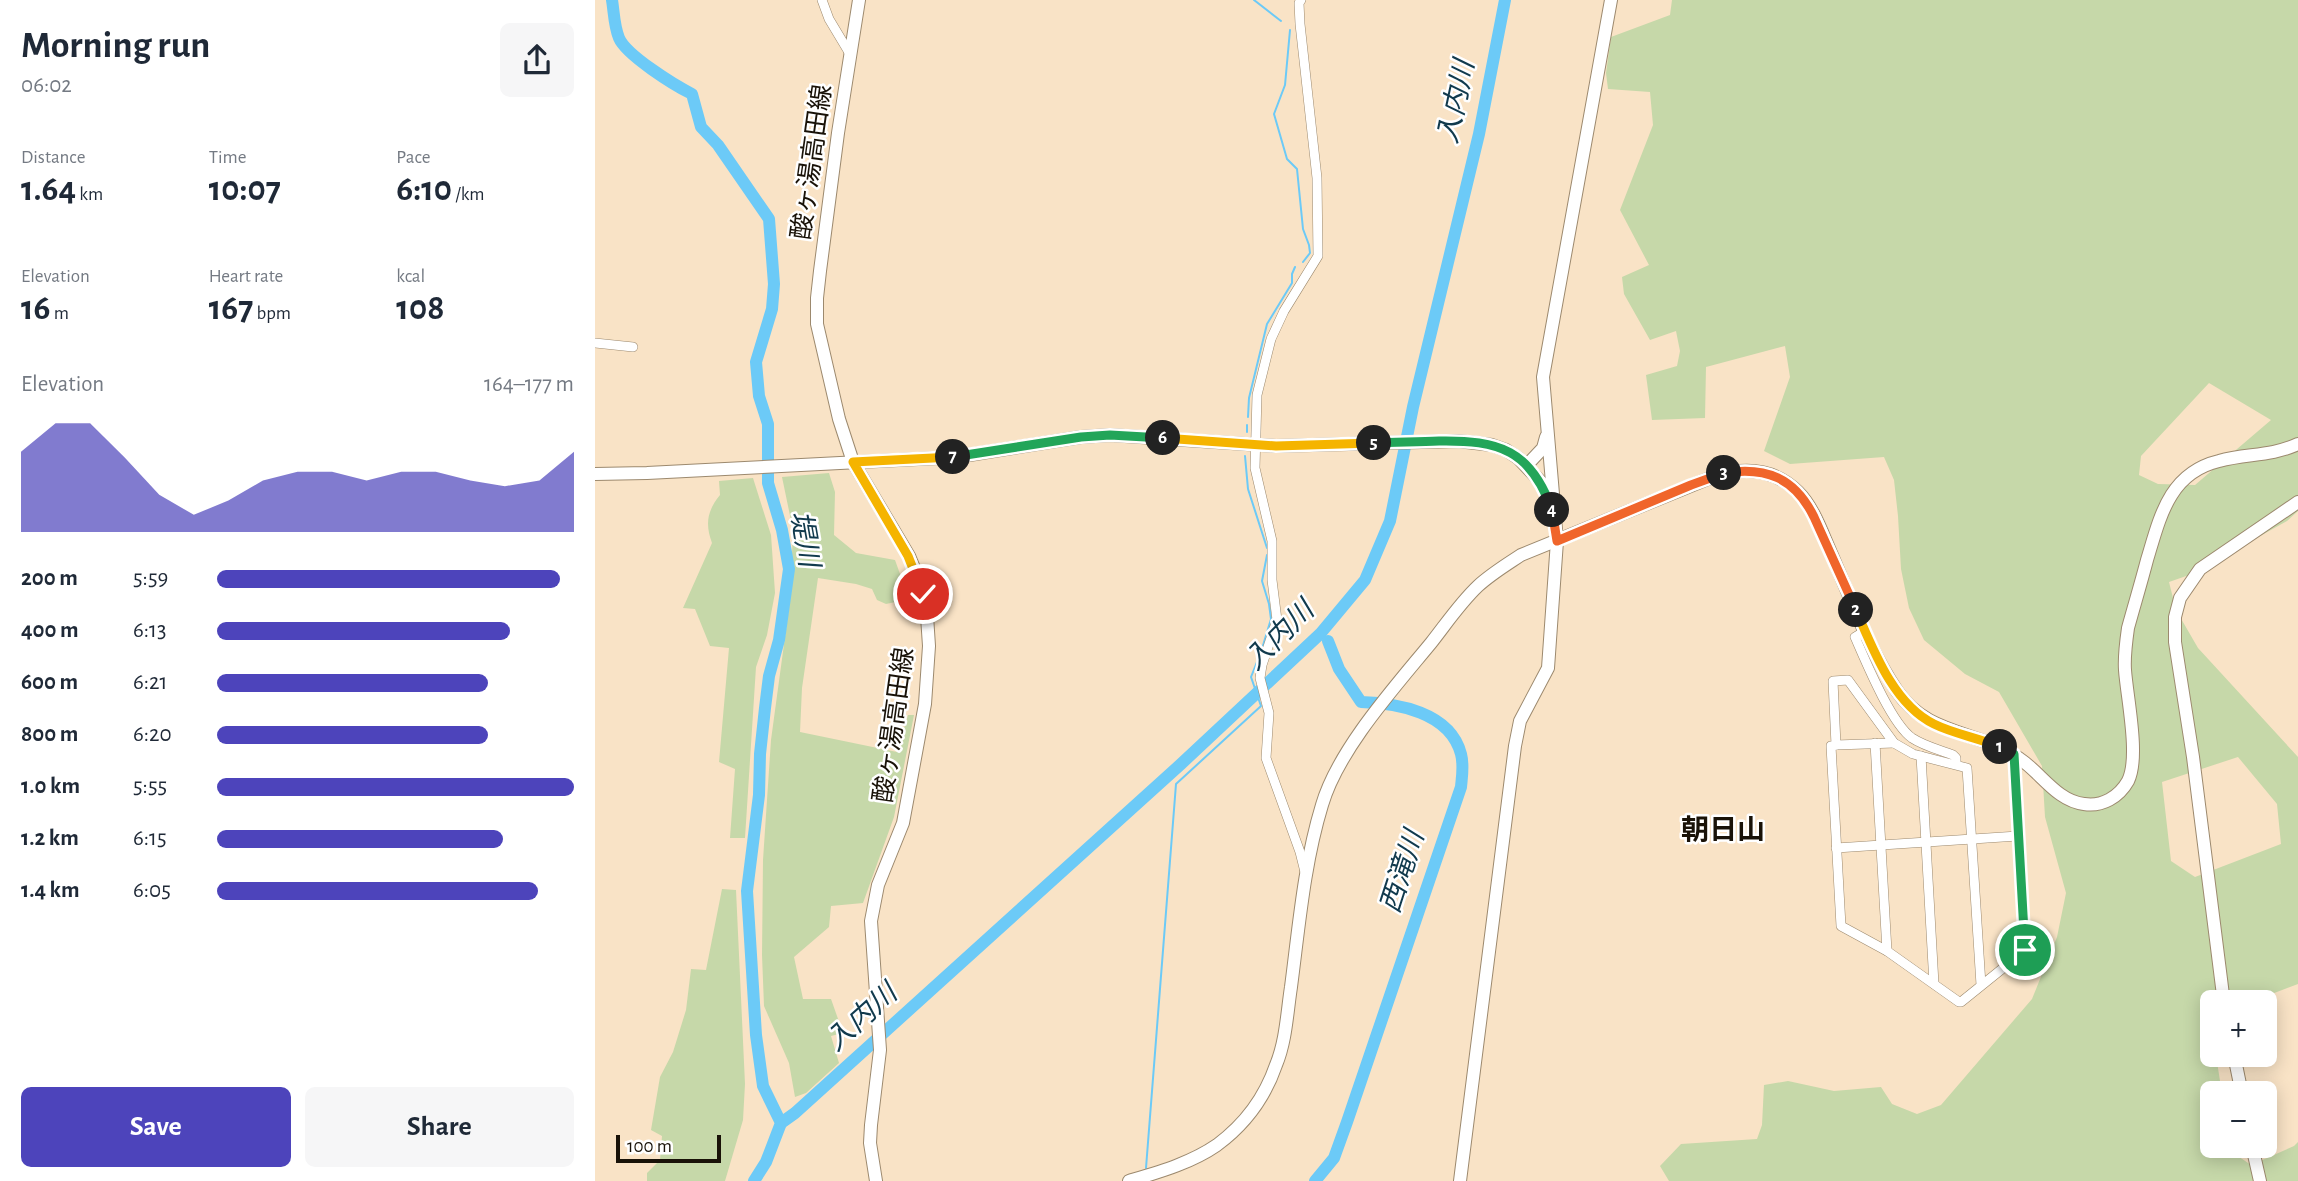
<!DOCTYPE html>
<meta charset="utf-8">
<style>
body{margin:0;font-family:"Alegreya Sans","Noto Sans JP",sans-serif;background:#f6f6f7;color:#1f2937;height:100vh;display:flex;flex-direction:column;font-size:26px;white-space:nowrap}
*{box-sizing:border-box;margin:0}
p{font-size:23px;color:#747a83}
.icon{flex:none;width:38px;height:38px;fill:none;stroke:currentColor;stroke-width:2;stroke-linecap:round;stroke-linejoin:round}
.map{position:relative;flex:1;overflow:hidden}
.panel{display:flex;flex-direction:column;background:#fff;width:595px}
.panel>*{flex:none}
.controls{position:absolute;left:1605px;top:990px;display:grid;gap:14px}
.controls a{display:grid;place-items:center;width:77px;height:77px;border-radius:10px;background:#fff;box-shadow:0 4px 18px #0003;font-size:35px}
.scale{position:absolute;left:21px;bottom:18px;width:105px;box-sizing:border-box;padding-left:7px;border:4px solid #191208;border-top:0;font-size:19px;line-height:24px;white-space:nowrap;color:#191208;-webkit-text-stroke:5px #fff;paint-order:stroke}
.pin{position:absolute;display:grid;place-items:center;width:60px;height:60px;color:#fff;margin:-30px;border:4px solid #fff;border-radius:50%;box-shadow:0 2px 7px #0007}
.km{position:absolute;width:35px;height:35px;margin:-18px;border-radius:50%;background:#222;color:#fff;font-size:19px;line-height:35px;text-align:center}
.round{display:grid;place-items:center;flex:none;width:74px;height:74px;border-radius:10px;background:#f6f6f7}
.head{display:flex;align-items:center;justify-content:space-between;height:119px;padding:0 21px}
h1{font-size:38px;font-weight:700;line-height:52px}
.metrics{display:grid;grid-template-columns:repeat(3,1fr);gap:10px;height:119px;padding:7px 21px}
.metrics div{display:grid;align-content:center}
.metrics b{font-size:35px;font-weight:700}
.metrics small{font-size:19px;font-weight:400}
.metrics p{font-size:19px}
.chart{height:196px;padding:14px 21px}
.chart p{display:flex;justify-content:space-between}
.chart svg{width:100%;height:126px;margin-top:7px;fill:#4d44bb;opacity:.7}
.primary-button{display:flex;gap:14px;margin-top:auto;padding:14px 21px}
.primary-button a{flex:1;height:80px;border-radius:10px;background:#4d44bb;color:#fff;font-size:28px;font-weight:700;line-height:80px;text-align:center}
.primary-button a+a{background:#f6f6f7;color:#1f2937}
ul{padding:0 21px;list-style:none;font-size:23px}
li{display:grid;grid-template-columns:112px 84px 1fr;align-items:center;height:52px}
li i{height:18px;border-radius:9px;background:#4d44bb}
main{display:flex;flex:1;min-height:0}
.map>svg:first-child{display:block}
.green{fill:#c6d8a9;fill-rule:evenodd}
.lines{fill:none;stroke-linecap:round;stroke-linejoin:round}
.stream{stroke:#6ccaf7;stroke-width:2}
.river{stroke:#6ccaf7;stroke-width:12}
.street-casing{stroke:#9c896e;stroke-width:10}
.secondary-casing{stroke:#9c896e;stroke-width:14}
.street{stroke:#fff;stroke-width:9}
.secondary{stroke:#fff;stroke-width:12}
.split-1-casing{stroke:#fff;stroke-width:14}
.split-2-casing{stroke:#fff;stroke-width:14}
.split-3-casing{stroke:#fff;stroke-width:14}
.split-4-casing{stroke:#fff;stroke-width:14}
.split-5-casing{stroke:#fff;stroke-width:14}
.split-6-casing{stroke:#fff;stroke-width:14}
.split-7-casing{stroke:#fff;stroke-width:14}
.split-8-casing{stroke:#fff;stroke-width:14}
.split-1{stroke:#22a559;stroke-width:9}
.split-2{stroke:#f5b400;stroke-width:9}
.split-3{stroke:#f0652b;stroke-width:9}
.split-4{stroke:#f0652b;stroke-width:9}
.split-5{stroke:#22a559;stroke-width:9}
.split-6{stroke:#f5b400;stroke-width:9}
.split-7{stroke:#22a559;stroke-width:9}
.split-8{stroke:#f5b400;stroke-width:9}
.labels{text-anchor:middle;dominant-baseline:central;stroke-width:5;stroke-linejoin:round;paint-order:stroke}
.street-label{font-size:26px;fill:#191208;stroke:#fff}
.water-label{font-size:28px;font-style:italic;fill:#113a4d;stroke:#fff}
.neighbourhood-label{font-size:28px;font-weight:bold;fill:#191208;stroke:#fff}
</style>
<main>
<section class="panel">
<div class="head"><div><h1>Morning run</h1><p>06:02</p></div><a class="round"><svg class="icon" aria-label="share" viewBox="0 0 24 24"><path d="M12 15V3M7 8l5-5 5 5M5 13v7h14v-7"/></svg></a></div>
<div class="metrics">
<div><p>Distance</p><b>1.64<small> km</small></b></div>
<div><p>Time</p><b>10:07</b></div>
<div><p>Pace</p><b>6:10<small> /km</small></b></div>
</div>
<div class="metrics">
<div><p>Elevation</p><b>16<small> m</small></b></div>
<div><p>Heart rate</p><b>167<small> bpm</small></b></div>
<div><p>kcal</p><b>108</b></div>
</div>
<div class="chart"><p><span>Elevation</span>164–177 m</p>
<svg viewBox="0 0 160 44" preserveAspectRatio="none"><path d="M0 44V16L10 6L20 6L30 18L40 31L50 38L60 33L70 26L80 23L90 23L100 26L110 23L120 23L130 26L140 28L150 26L160 16V44z"/></svg>
</div>
<ul>
<li><b>200 m</b>5:59<i style="width:96%"></i></li>
<li><b>400 m</b>6:13<i style="width:82%"></i></li>
<li><b>600 m</b>6:21<i style="width:76%"></i></li>
<li><b>800 m</b>6:20<i style="width:76%"></i></li>
<li><b>1.0 km</b>5:55<i style="width:100%"></i></li>
<li><b>1.2 km</b>6:15<i style="width:80%"></i></li>
<li><b>1.4 km</b>6:05<i style="width:90%"></i></li>
</ul>
<div class="primary-button"><a>Save</a><a>Share</a></div>
</section>
<div class="map">
<svg width="1703" height="1181" viewBox="0 0 1703 1181">
<rect width="100%" height="100%" fill="#f9e3c6"/>
<g class="green">
<path d="M1077 0H1703V511L1692 521 1597 574 1574 582 1581 610 1603 648 1703 757V984L1653 1003H1617V1055H1621L1627 1094H1617V1146H1636L1637 1152 1656 1165 1699 1146 1703 1142V1181H1074L1065 1166 1086 1144 1162 1139 1167 1125 1169 1085 1193 1081 1239 1091 1286 1087 1297 1104 1322 1114 1346 1105 1437 999 1462 937 1471 893 1450 817 1447 766 1404 692 1370 674 1329 640 1314 608 1306 569 1303 516 1299 480 1289 457 1195 464 1169 451 1195 377 1190 346 1111 367 1110 418 1057 420 1051 375 1082 366 1085 351 1081 331 1055 340 1029 294 1027 277 1054 265 1025 210 1058 125 1055 92 1013 89 1011 73 1016 37 1075 15ZM1614 383 1676 420 1600 485 1563 484 1544 475 1546 456ZM1643 757 1682 804 1686 844 1600 877 1576 861 1567 782Z"/>
<path d="M234 473 240 492 239 535 261 553 300 560 314 599 291 604 282 600 277 589 261 584 223 578 207 688 205 732 302 752 313 715H319L299 817 268 903 236 906 234 927 199 957 208 999H236L248 1033 236 1036 244 1063 211 1093 200 1097 194 1063 169 1006 167 955 168 860 176 740 195 600 198 530 187 477Z"/>
<path d="M158 478 176 535 180 593 172 635 161 667 150 838H135L140 769 124 762 134 648 115 646 100 609 88 608 117 543C110 524 112 511 125 495L124 481Z"/>
<path d="M127 889 141 890 150 1084 148 1120 130 1181H52V1173L65 1160 67 1136 56 1130 65 1077 78 1052 91 1010 96 969 111 970Z"/>
</g>
<g class="lines">
<g class="stream">
<path d="M659 0 686 21"/>
<path d="M695 30 690 85 679 114 692 159 702 169 708 229 714 245 715 253 708 262"/>
<path d="M653 417 654 398 672 324 697 283V274L700 267"/>
<path d="M652 432V425"/>
<path d="M650 456 653 489 672 548"/>
<path d="M551 1168 581 784 666 706 656 677 666 652 676 619 674 604 667 581 672 555"/>
</g>
<g class="river">
<path d="M17 0C19 12 19 26 24 38 31 55 79 85 97 94L106 127 123 145 174 219 179 284 177 309 161 362 164 396 173 424V483L187 530 194 569 184 640 174 676 170 708 165 754 164 795 152 891 161 1035 168 1086 186 1123 171 1162 159 1181"/>
<path d="M186 1123 200 1113 586 764 725 634 770 580 795 521 818 407 884 134 910 0"/>
<path d="M720 1181 739 1158 752 1122 866 787C867 776 869 765 866 754 855 712 802 703 766 702L744 669 733 641"/>
</g>
<g class="street-casing">
<g id="street">
<path d="M227 0 234 19 255 54"/>
<path d="M706 0 704 3 705 24 722 178 723 256 689 311 676 339 662 395 660 468 677 541V580L682 620 667 665 665 678 674 713 671 758 705 852 710 872"/>
<path d="M0 343 38 347"/>
<path d="M1270 631 1260 637C1271 662 1296 723 1317 738 1329 746 1345 750 1358 755L1361 758V764"/>
<path d="M1280 743 1292 951"/>
<path d="M1241 745 1299 743"/>
<path d="M1326 756 1339 984"/>
<path d="M1241 848 1423 836"/>
<path d="M1386 985 1372 768 1318 754 1299 743 1253 680 1238 681 1241 745 1236 746 1246 926 1292 951 1364 1002H1366L1428 952 1430 947 1419 754"/>
</g>
</g>
<g class="secondary-casing">
<g id="secondary">
<path d="M264 0 243 133 225 271 222 298V324L244 419 258 462 314 556 321 573 332 616 334 646 330 704 308 823 283 885 276 921 285 1050 276 1125 275 1143 281 1181"/>
<path d="M932 465 948 448 951 437"/>
<path d="M0 474 52 473 362 457 486 437 515 435 681 446 863 441 897 445 911 450 923 458 946 482 954 501"/>
<path d="M1629 1003 1598 757 1580 642V617L1585 598 1605 569 1703 502"/>
<path d="M1639 1055 1647 1094"/>
<path d="M1657 1146 1665 1181"/>
<path d="M534 1181C564 1172 596 1163 622 1145 649 1125 670 1097 681 1065 691 1041 692 1013 696 987 704 926 709 864 727 805 743 750 799 688 836 643 851 624 865 603 883 586 896 574 911 565 926 555L1120 476C1150 467 1180 469 1203 492 1219 508 1227 533 1236 553 1256 599 1274 650 1302 691 1332 736 1384 730 1425 759 1446 773 1462 801 1489 804 1507 807 1524 797 1533 781 1545 757 1532 698 1530 670 1529 656 1531 642 1533 628 1539 606 1546 583 1552 560 1565 517 1574 473 1624 461 1652 453 1674 457 1703 444"/>
<path d="M865 1181 920 746 925 721 953 668 962 541 948 377 1016 0"/>
</g>
</g>
<use href="#street" class="street"/>
<use href="#secondary" class="secondary"/>
</g>
<g class="lines">
<g class="split-1-casing">
<path id="split-1" d="M1405 747 1419 754 1430 950"/>
</g>
<g class="split-2-casing">
<path id="split-2" d="M1261 610C1278 649 1298 704 1339 724 1359 734 1384 738 1405 747"/>
</g>
<g class="split-3-casing">
<path id="split-3" d="M1129 473C1171 466 1200 478 1219 517L1261 610"/>
</g>
<g class="split-4-casing">
<path id="split-4" d="M957 510 962 541 1096 485 1129 473"/>
</g>
<g class="split-5-casing">
<path id="split-5" d="M779 443C801 442 822 442 844 441 904 440 936 450 957 510"/>
</g>
<g class="split-6-casing">
<path id="split-6" d="M568 438 681 446 779 443"/>
</g>
<g class="split-7-casing">
<path id="split-7" d="M358 457 486 437 515 435 568 438"/>
</g>
<g class="split-8-casing">
<path id="split-8" d="M328 594 313 556 258 462 358 457"/>
</g>
<use href="#split-1" class="split-1"/>
<use href="#split-2" class="split-2"/>
<use href="#split-3" class="split-3"/>
<use href="#split-4" class="split-4"/>
<use href="#split-5" class="split-5"/>
<use href="#split-6" class="split-6"/>
<use href="#split-7" class="split-7"/>
<use href="#split-8" class="split-8"/>
</g>
<g class="labels">
<g class="street-label">
<text transform="translate(217 162) rotate(-82)">酸ヶ湯高田線</text>
<text transform="translate(299 725) rotate(-82)">酸ヶ湯高田線</text>
</g>
<g class="water-label">
<text transform="translate(862 102) rotate(-78)">入内川</text>
<text transform="translate(209 539) rotate(80)">堤川</text>
<text transform="translate(685 636) rotate(-45)">入内川</text>
<text transform="translate(808 872) rotate(-72)">西滝川</text>
<text transform="translate(267 1018) rotate(-42)">入内川</text>
</g>
<g class="neighbourhood-label">
<text x="1128" y="831">朝日山</text>
</g>
</g>
</svg>
<div class="controls">
<a>+</a>
<a>−</a>
</div>
<div class="scale">100 m</div>
<div class="pin" style="left:1430px;top:950px;background:#1e9e55"><svg class="icon" aria-label="arrive" viewBox="0 0 24 24"><path d="M6 21V4h12l-3 4 3 4H6"/></svg></div>
<div class="pin" style="left:328px;top:594px;background:#d93025"><svg class="icon" aria-label="check" viewBox="0 0 24 24"><path d="M5 12l5 5 9-10"/></svg></div>
<b class="km" style="left:1405px;top:747px">1</b>
<b class="km" style="left:1261px;top:610px">2</b>
<b class="km" style="left:1129px;top:473px">3</b>
<b class="km" style="left:957px;top:510px">4</b>
<b class="km" style="left:779px;top:443px">5</b>
<b class="km" style="left:568px;top:438px">6</b>
<b class="km" style="left:358px;top:457px">7</b>
</div>
</main>
